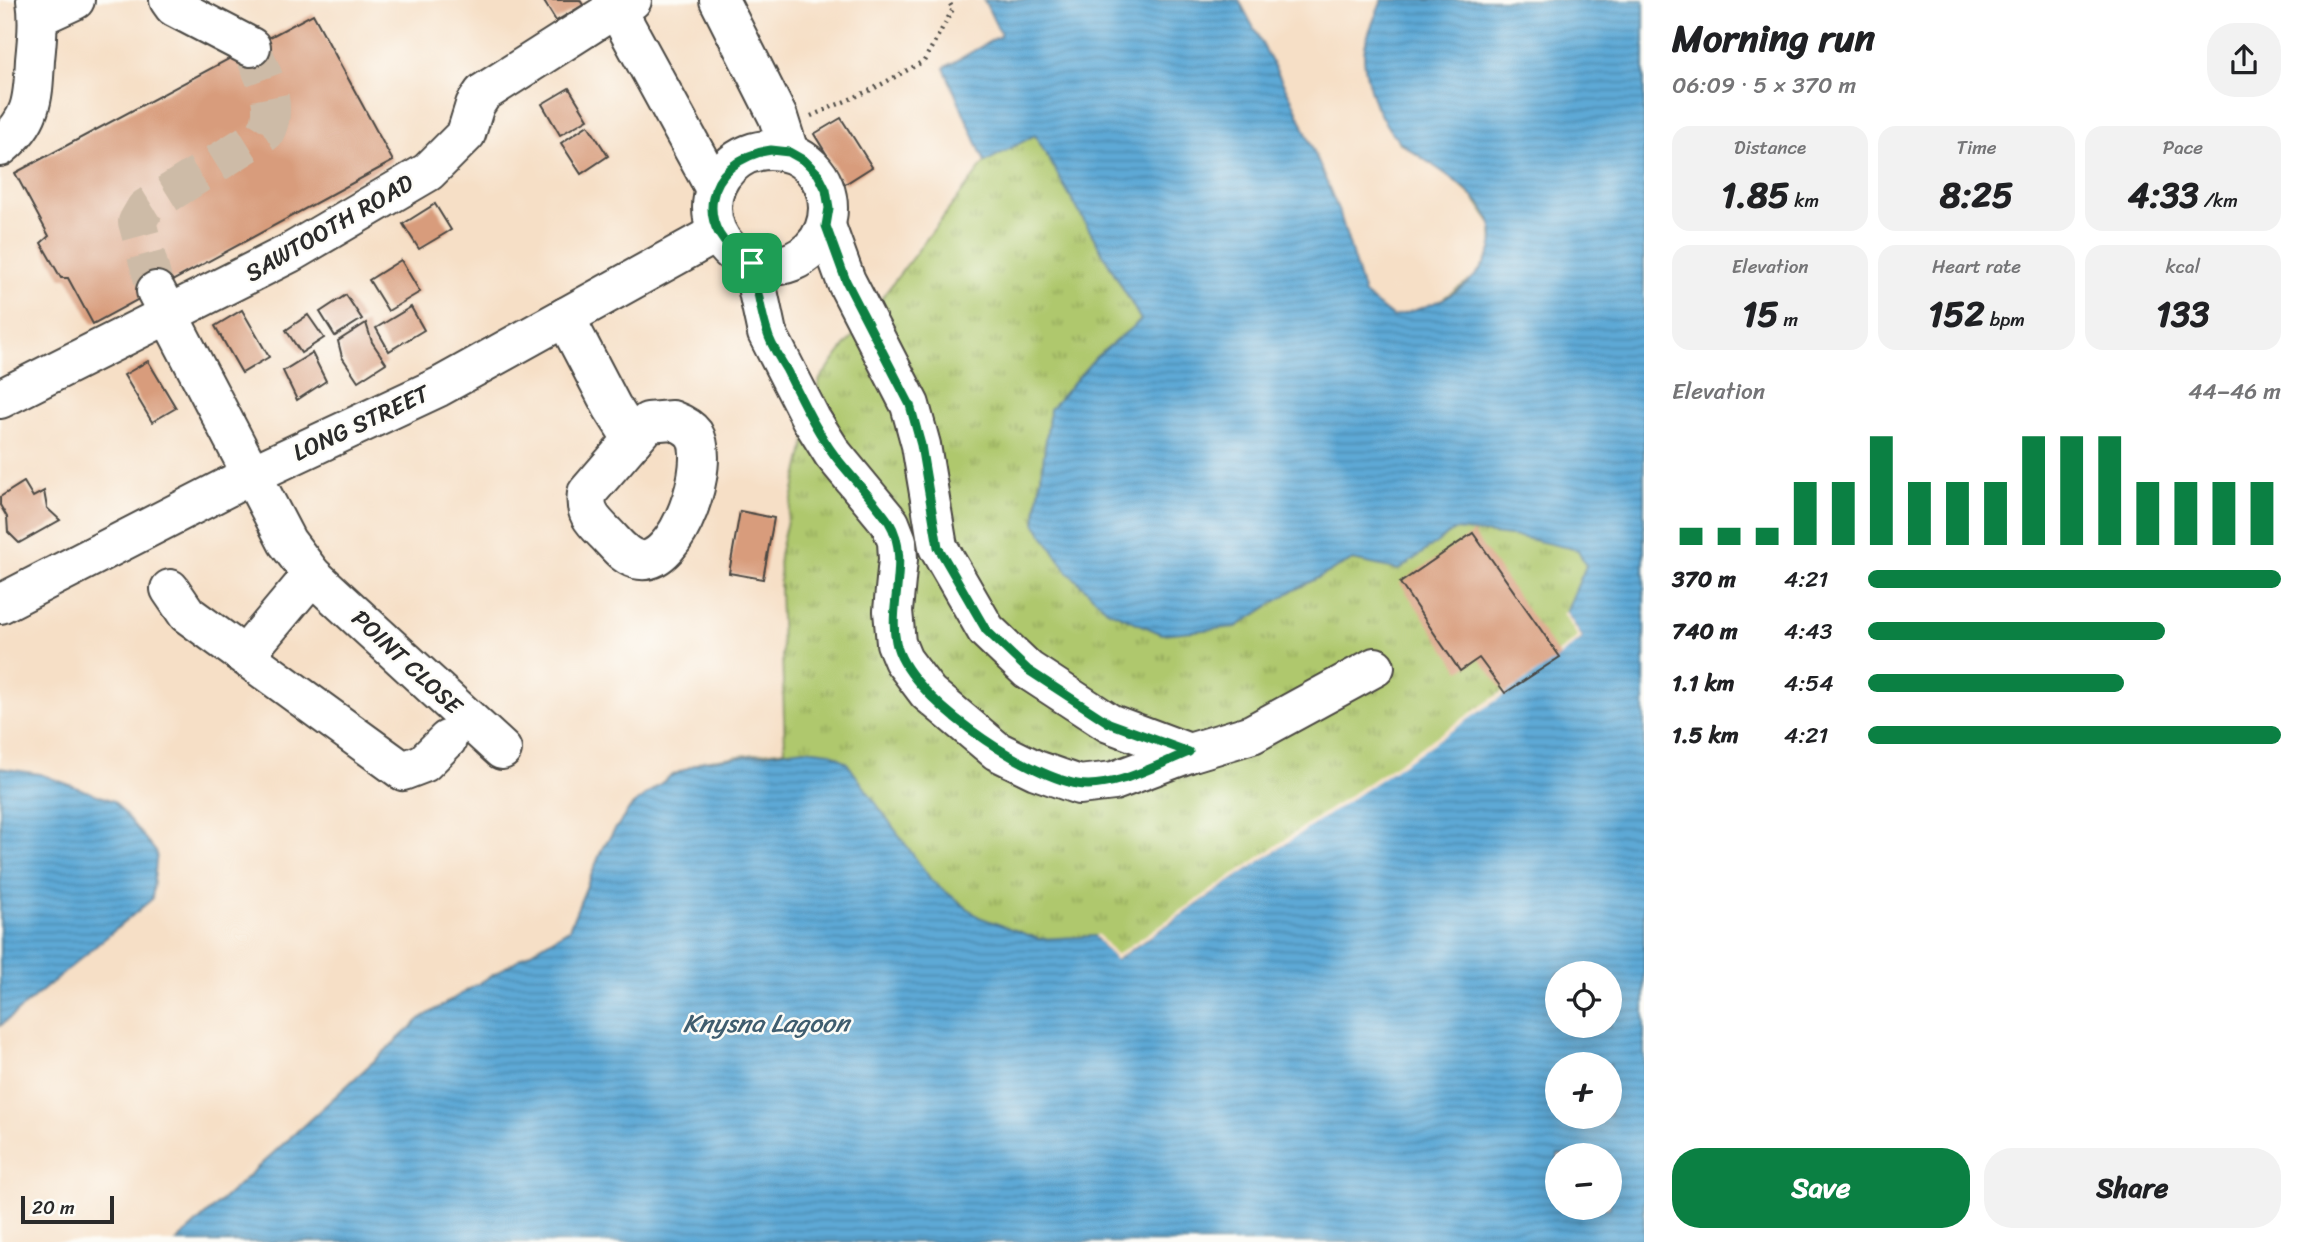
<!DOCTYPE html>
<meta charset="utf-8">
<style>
body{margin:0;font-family:Sriracha,sans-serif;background:#f2f2f2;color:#202124;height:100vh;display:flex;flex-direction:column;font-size:26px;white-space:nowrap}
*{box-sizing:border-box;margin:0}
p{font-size:23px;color:#757577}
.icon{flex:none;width:38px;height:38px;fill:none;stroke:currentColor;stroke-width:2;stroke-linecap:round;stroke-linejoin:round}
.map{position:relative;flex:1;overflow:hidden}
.details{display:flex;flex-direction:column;background:#fff;width:665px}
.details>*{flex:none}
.controls{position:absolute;left:1545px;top:961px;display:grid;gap:14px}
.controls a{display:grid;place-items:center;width:77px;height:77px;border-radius:50%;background:#fff;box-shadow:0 4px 18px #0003;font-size:35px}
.scale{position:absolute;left:21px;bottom:18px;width:93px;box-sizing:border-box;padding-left:7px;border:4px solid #2b2b2b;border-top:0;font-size:19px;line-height:24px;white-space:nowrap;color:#2b2b2b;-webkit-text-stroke:5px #fdfcf7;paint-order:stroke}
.pin{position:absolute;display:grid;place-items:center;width:60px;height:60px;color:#fff;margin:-30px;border-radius:14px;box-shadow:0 4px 10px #0006}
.round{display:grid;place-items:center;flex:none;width:74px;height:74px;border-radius:28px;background:#f2f2f2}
.summary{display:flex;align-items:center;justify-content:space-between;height:119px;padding:0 28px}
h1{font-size:38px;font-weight:700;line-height:52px}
.stats{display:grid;grid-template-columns:repeat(3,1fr);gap:10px;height:119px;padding:7px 28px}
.stats div{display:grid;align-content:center;border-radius:18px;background:#f2f2f2;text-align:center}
.stats b{font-size:35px;font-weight:700}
.stats small{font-size:19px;font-weight:400}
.stats p{font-size:19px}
.chart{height:196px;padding:14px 28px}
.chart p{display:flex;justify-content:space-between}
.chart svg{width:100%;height:126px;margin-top:7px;stroke:#0b8043;stroke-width:6}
.primary-button{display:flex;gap:14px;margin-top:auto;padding:14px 28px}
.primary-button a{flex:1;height:80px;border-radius:28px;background:#0b8043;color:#fff;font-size:28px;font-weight:700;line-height:80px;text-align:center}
.primary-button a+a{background:#f2f2f2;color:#202124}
ul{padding:0 28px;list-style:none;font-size:23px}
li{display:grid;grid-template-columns:112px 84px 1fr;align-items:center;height:52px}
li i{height:18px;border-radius:9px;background:#0b8043}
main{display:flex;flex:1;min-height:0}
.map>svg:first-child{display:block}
.park{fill:url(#park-tufts);stroke:#6d7a4c;stroke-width:2;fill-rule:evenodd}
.water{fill:url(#water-rules);stroke:#446a80;stroke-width:2;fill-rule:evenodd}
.pier{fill:#f6dfc6}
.building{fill:#d89c7c}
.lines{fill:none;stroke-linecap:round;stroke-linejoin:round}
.minor-tunnel{stroke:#cdbba7;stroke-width:38;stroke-dasharray:38 19;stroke-linecap:butt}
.minor-casing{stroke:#494642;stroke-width:42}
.path{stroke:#494642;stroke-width:4.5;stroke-dasharray:2 5;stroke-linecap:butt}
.minor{stroke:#fff;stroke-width:38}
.route-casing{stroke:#fff;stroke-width:14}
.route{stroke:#0b8043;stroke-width:9}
.labels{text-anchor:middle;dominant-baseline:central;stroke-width:5;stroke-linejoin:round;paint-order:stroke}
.street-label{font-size:24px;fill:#2b2b2b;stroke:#fdfcf7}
.water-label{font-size:26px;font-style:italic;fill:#3f5d6f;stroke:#fdfcf7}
</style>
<main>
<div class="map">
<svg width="1644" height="1242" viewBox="0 0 1644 1242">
<defs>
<pattern id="park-tufts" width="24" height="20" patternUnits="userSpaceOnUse" patternTransform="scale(1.75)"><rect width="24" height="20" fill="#afc86d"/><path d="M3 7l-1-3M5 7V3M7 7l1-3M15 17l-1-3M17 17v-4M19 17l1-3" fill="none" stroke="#8fa35a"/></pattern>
<pattern id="water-rules" width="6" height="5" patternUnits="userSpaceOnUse" patternTransform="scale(1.75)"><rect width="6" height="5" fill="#5da9d6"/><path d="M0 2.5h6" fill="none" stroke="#4d8aae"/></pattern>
</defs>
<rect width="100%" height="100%" fill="#fdfcf7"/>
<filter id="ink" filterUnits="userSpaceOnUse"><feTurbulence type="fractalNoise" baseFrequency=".0143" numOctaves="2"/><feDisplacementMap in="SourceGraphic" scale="14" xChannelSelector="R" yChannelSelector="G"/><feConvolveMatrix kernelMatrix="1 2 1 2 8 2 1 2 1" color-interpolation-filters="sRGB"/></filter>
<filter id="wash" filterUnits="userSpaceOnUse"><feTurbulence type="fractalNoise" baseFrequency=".00686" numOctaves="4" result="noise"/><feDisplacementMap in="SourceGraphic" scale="28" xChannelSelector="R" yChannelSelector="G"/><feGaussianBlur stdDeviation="1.57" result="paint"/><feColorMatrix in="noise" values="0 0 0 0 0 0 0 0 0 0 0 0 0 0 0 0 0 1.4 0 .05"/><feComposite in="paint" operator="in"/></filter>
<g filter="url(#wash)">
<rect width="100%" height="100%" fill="#f6dfc6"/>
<path class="park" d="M1382 0H1644V1242H176L420 1019 569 929 603 847 631 807 669 777 703 761 785 750 779 555 820 379 985 162 1035 134 1141 320 1096 357 1050 410 1035 523 1236 627 1292 591 1353 560 1374 564 1433 305 1475 277 1493 250 1492 225 1474 198 1444 171 1399 142 1376 106 1364 56ZM1558 973H1610V1026H1558ZM1558 1064H1610V1116H1558ZM1558 1155H1610V1208H1558Z"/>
<g class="water">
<path d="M984 0H1239L1294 104 1340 214 1364 294 1393 317C1427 307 1464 295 1484 264 1521 208 1436 171 1401 143 1392 135 1382 119 1377 108 1371 96 1364 69 1364 56 1364 39 1376 16 1382 0H1644V1242H176L420 1019 569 929 603 847 631 807 669 777 703 761 805 749 830 752 847 763 932 881 979 917 1039 939 1095 936 1116 960 1582 638 1566 612 1586 566 1578 550 1520 537 1454 530 1399 570 1353 560 1292 591 1236 627 1162 634 1107 610 1068 572 1035 523 1050 409 1096 357 1141 320 1035 135 985 162 944 68 1001 35ZM1558 973H1610V1026H1558ZM1558 1064H1610V1116H1558ZM1558 1155H1610V1208H1558Z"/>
<path d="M0 768 40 774 114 801 157 853 152 899 0 1026Z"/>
</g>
<path class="pier" d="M1566 612 1582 638 1560 657 1115 960 1095 936 1098 934 1116 955 1557 654 1578 637 1563 613Z"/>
<g id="blocks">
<g class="building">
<path d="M543 0H580L583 5 556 21Z"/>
<path d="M313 14 393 161 93 324 68 278H61L41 243 49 236 15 173Z"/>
<path d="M569 88 588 119 560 135 542 104Z"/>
<path d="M841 118 872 167 845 184 814 134Z"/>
<path d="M588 125 608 156 581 174 561 143Z"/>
<path d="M435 204 451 230 419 249 403 224Z"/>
<path d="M401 260 420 292 388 311 369 280Z"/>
<path d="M346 295 362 319 335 336 320 312Z"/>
<path d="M411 307 424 330 389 351 376 328Z"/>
<path d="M242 310 269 357 242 373 215 326Z"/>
<path d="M308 315 324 338 301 353 286 330Z"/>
<path d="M366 323 372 342 386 363 358 381 342 357 338 341Z"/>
<path d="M312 353 326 381 297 400 283 371Z"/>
<path d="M148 361 176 408 152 422 124 375Z"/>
<path d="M24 482 33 497 44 491 47 508 60 520 19 543 8 532 7 517 0 505V497Z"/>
<path d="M740 511 774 518 763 579 729 573Z"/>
<path d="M1473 533 1560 657 1505 693 1479 658 1460 671 1400 583Z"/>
</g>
</g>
</g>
<g filter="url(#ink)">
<use href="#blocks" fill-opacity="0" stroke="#494642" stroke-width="2"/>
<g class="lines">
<path class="minor-tunnel" d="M156 291 137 222 145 208 265 133C281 106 262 74 251 47"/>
<g class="minor-casing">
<g id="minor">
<path d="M169 0 174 7 251 47"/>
<path d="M632 0 616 8 715 189"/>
<path d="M719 0 778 117 789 152"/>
<path d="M38 17 75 0"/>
<path d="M0 147C33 120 33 99 35 60 37 40 39 20 36 0"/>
<circle cx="770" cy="208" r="58"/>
<path d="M826 226 846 281 910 405 921 445 938 547 986 630 1028 670 1109 723 1189 753"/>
<path d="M752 263 767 333 811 419 833 454 890 523 897 541 898 559 893 611 896 643 903 660 928 693 997 751 1036 770 1079 785 1114 781 1189 753 1252 734 1375 667"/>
<path d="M156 291 287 542 312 575 502 750"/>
<path d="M565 317 612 407 633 440"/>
<path d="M0 399 290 253 428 172 466 134 475 105 483 93 616 8 612 0"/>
<path d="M672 420C680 423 689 427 694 434 712 463 678 565 640 560 625 558 616 544 606 534 593 521 584 513 587 493L648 422Z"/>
<path d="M170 589 187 614 403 771 424 763 447 740"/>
<path d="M0 604 253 474 439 387 717 233"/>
<path d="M246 654 312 575"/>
</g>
</g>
<path class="path" d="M811 116 871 90 924 61 953 9 948 0"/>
<use href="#minor" class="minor"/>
</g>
</g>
<g class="lines" filter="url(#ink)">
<g class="route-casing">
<path id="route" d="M771 150 789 152 805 161 818 174 826 190 829 208 826 226 846 281 910 405 921 445 938 547 986 630 1028 670 1109 723 1189 752C1156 765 1113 790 1077 784 1025 775 906 696 896 642 888 604 911 557 889 522 873 499 852 478 835 456 815 429 801 398 786 369 779 357 770 344 767 331 760 309 757 286 752 263 690 233 703 160 771 150Z"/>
</g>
<use href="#route" class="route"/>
</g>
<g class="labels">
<g class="street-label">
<text transform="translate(329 228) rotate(-30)">SAWTOOTH ROAD</text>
<text transform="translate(361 423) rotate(-25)">LONG STREET</text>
<text transform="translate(407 662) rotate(43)">POINT CLOSE</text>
</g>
<g class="water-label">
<text x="766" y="1023">Knysna Lagoon</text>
</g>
</g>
</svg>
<div class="controls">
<a><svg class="icon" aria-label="locate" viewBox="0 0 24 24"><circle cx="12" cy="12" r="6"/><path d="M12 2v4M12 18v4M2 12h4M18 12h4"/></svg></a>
<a>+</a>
<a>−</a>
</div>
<div class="scale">20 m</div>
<div class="pin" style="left:752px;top:263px;background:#1e9e55"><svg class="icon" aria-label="arrive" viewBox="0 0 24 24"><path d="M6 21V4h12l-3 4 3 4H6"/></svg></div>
</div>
<section class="details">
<div class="summary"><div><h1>Morning run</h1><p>06:09 · 5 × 370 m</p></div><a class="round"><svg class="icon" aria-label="share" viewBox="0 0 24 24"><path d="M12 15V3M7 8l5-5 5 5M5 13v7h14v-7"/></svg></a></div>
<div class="stats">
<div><p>Distance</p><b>1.85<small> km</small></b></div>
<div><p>Time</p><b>8:25</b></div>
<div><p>Pace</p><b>4:33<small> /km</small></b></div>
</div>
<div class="stats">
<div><p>Elevation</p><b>15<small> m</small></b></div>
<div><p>Heart rate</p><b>152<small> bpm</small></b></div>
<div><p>kcal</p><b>133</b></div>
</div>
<div class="chart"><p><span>Elevation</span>44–46 m</p>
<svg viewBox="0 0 160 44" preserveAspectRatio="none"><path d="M5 44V38M15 44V38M25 44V38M35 44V22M45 44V22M55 44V6M65 44V22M75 44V22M85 44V22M95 44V6M105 44V6M115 44V6M125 44V22M135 44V22M145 44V22M155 44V22"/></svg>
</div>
<ul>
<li><b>370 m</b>4:21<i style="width:100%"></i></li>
<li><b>740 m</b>4:43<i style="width:72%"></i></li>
<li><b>1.1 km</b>4:54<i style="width:62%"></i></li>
<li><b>1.5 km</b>4:21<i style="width:100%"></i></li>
</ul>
<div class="primary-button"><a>Save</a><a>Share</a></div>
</section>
</main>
